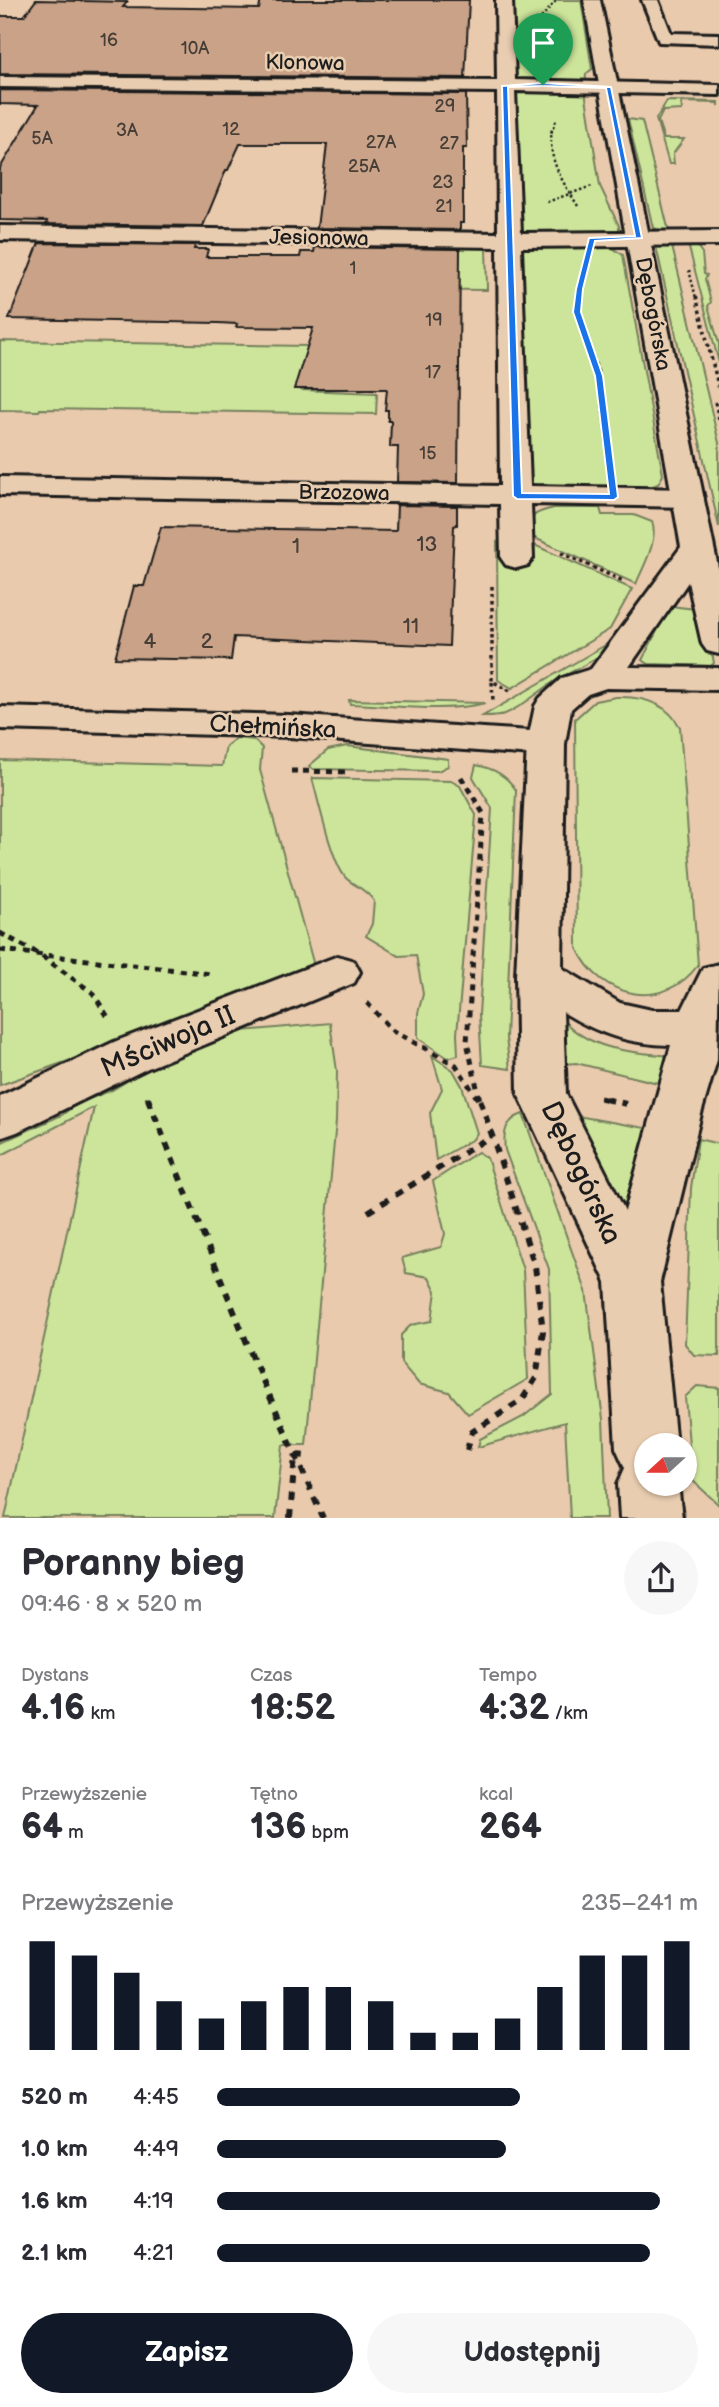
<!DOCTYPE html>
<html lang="pl">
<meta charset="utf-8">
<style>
body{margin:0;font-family:"Balsamiq Sans",sans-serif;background:#f7f7f7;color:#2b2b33;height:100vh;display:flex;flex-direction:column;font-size:26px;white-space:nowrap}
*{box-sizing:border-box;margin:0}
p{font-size:23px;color:#7c7c81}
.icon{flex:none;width:38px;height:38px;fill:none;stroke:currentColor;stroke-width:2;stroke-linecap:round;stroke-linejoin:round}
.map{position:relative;height:1518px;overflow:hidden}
.side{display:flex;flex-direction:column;background:#fff;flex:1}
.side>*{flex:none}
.needle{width:46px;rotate:249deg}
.tools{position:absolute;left:634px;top:1433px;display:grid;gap:14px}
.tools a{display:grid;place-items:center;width:63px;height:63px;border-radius:50%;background:#fff;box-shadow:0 2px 5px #0004;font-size:35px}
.pin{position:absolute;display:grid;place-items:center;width:60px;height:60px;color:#fff;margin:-72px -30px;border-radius:50% 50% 50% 0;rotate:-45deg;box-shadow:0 0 7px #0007}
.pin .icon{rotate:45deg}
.round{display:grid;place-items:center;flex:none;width:74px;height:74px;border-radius:37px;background:#f7f7f7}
.headline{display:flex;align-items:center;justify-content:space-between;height:119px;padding:0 21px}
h1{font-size:38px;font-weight:700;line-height:52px}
.figures{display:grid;grid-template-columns:repeat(3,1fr);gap:10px;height:119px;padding:7px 21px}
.figures div{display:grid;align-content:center}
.figures b{font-size:35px;font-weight:700}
.figures small{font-size:19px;font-weight:400}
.figures p{font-size:19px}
.chart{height:196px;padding:14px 21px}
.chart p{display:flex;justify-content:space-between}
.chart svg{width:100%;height:126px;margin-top:7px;stroke:#111827;stroke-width:6}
.action{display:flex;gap:14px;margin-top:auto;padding:14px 21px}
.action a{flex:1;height:80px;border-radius:42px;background:#111827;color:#fff;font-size:28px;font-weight:700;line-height:80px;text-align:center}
.action a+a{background:#f7f7f7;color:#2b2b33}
ul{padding:0 21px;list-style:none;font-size:23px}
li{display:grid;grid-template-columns:112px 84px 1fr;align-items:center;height:52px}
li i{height:18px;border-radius:9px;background:#111827}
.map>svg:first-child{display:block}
.green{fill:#cde59b;stroke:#74805c;stroke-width:2}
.building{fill:#c9a287;stroke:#1c1c1c;stroke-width:2}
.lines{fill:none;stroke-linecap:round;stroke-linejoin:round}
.minor-casing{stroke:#1c1c1c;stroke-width:6}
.major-casing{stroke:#1c1c1c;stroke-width:6}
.path-far4{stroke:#1c1c1c;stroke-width:2;stroke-dasharray:2.5 2.5;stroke-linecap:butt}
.path-far3{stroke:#1c1c1c;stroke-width:2.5;stroke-dasharray:2.5 2.5;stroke-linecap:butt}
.path-far2{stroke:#1c1c1c;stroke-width:3.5;stroke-dasharray:3.5 3.5;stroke-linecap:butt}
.path-far1{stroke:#1c1c1c;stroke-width:5;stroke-dasharray:6 6;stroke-linecap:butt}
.path{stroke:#1c1c1c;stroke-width:6;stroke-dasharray:8 8;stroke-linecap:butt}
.minor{fill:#e9cdb0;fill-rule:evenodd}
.major{fill:#e9cdb0;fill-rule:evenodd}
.route{fill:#1a73e8;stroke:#fff;stroke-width:2;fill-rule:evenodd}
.labels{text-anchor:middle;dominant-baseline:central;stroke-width:5;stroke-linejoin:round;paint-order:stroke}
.far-number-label{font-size:18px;fill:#473e37}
.far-street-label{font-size:21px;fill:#1c1c1c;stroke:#e9cdb0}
.number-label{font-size:21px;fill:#473e37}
.street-label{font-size:24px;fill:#1c1c1c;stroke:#e9cdb0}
.near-street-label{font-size:28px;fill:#1c1c1c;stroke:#e9cdb0}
</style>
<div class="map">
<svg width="719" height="1518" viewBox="0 0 719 1518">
<rect width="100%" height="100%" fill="#eacaad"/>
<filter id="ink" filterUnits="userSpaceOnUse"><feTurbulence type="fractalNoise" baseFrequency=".0143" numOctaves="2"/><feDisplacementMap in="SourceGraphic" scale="14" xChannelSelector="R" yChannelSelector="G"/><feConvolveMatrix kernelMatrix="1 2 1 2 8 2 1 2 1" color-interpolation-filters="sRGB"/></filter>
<g filter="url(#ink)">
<g class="green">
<path d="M511 0H581L592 69 586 74 585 91 600 186 619 226V230L611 235 614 249 623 255 663 475 658 484 642 490 545 487 530 483Z"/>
<path d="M667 101 719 102V106L718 103 681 102 682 110 663 111 658 121 664 139H684L673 154 674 164H669L656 119Z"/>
<path d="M628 119 642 121 669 232 653 228Z"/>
<path d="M671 242 719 443V527L656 246Z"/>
<path d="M402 243 486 244 487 290 394 289Z"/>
<path d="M688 244 697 246 702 253 704 274 707 275 705 279 711 302 708 306 719 344V363Z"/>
<path d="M0 341 308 346 301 390 377 393 376 414 40 409 39 411 0 410Z"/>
<path d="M554 508H600L602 515H634L652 522C659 540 643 567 636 584L528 535C529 515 535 512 554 508Z"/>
<path d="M497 542 505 546 514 566 529 564 530 543 632 589 610 629 512 688 498 680Z"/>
<path d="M670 606 704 610 714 663 711 666 649 664 642 660Z"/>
<path d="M621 636C603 658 579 667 555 681 538 692 524 706 505 714 498 716 491 716 483 716Z"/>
<path d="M616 697C643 696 667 703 680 727L698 965C664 1012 600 999 577 948L575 719 595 701Z"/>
<path d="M349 700 485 703C450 713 388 705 350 704Z"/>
<path d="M236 738 254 740 262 748 260 770 316 973 0 1085V760L222 766 226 746Z"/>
<path d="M347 746 448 759V766L438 771 313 769 309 766 328 750Z"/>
<path d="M476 765C493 768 507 776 516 790L506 1038 510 1069 482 1065 479 1015 492 808 473 777Z"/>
<path d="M312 778 451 781 460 786 476 815 457 1034 458 1055 448 1058 418 1038V1013L423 994 416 955 399 956 366 936 372 924 374 901C364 887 353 886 345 877 331 859 319 803 312 778Z"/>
<path d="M563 1020C591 1051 632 1052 671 1056L662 1084 576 1063 552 1065Z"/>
<path d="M330 1023 337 1071 336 1121 306 1445H283L275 1518H5L94 1107 0 1156V1143L62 1115 78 1103 112 1090 165 1058 220 1033Z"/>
<path d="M432 1056 453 1070 462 1086 477 1133 473 1139 436 1160 430 1113 442 1089Z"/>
<path d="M523 1114 586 1291 603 1419 607 1518H570L565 1422 478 1447 480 1439 523 1417 552 1394 549 1269 505 1150C503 1133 505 1120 523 1114Z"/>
<path d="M566 1114 651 1129 635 1232Z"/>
<path d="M698 1139 719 1144V1356L694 1355 685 1344 691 1188Z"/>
<path d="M478 1152 487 1158 523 1270 528 1379 468 1414 449 1392 419 1384 401 1363V1335L411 1325 432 1321 436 1291 429 1277 406 1273 402 1258 441 1247 445 1234 433 1181Z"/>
<path d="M697 1386 719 1388V1505L692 1480 685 1397Z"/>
</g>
<g class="building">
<path d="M36 0 127 2 123 7 259 9 261 0H469L465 78 0 74V16H24Z"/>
<path d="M0 90 466 94 467 148H463V223H460V230L317 228 327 144H240L228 170H226L203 226 46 224 47 221 0 220V168L38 105 0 104Z"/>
<path d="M39 243 195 245 194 249H208L206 257H300L301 252H314L315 247 460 249 458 483 397 482 398 447H390L391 421H388V410H385L387 389H294L313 328 236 327 237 324 218 323 9 319Z"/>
<path d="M397 505 457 506V525L454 526 449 646 234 637 231 660 115 658 134 586H144L161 527 396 531Z"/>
</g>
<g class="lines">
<g class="minor-casing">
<g id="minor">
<path d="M496 0H512L515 80 719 85V95L515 91 521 233 719 231V245L521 247 530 486 689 489 700 492 704 498 700 504 689 507 531 504 533 558 528 565 517 568 506 565 501 558 500 504 0 495V477L500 486 498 247 0 240V226L498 233 497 92 0 87V77L497 81Z"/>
<path d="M642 0H658L671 33 719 34V44L659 42Z"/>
<path d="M0 707 289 715 546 732 559 736 565 744 559 752 546 756 289 737 0 729Z"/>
<path d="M338 956 354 961 360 972 354 983 148 1068 17 1132 0 1138V1096L114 1042Z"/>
</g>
</g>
<g class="major-casing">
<path id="major" d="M584 0H600L719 572V654L707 651 702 644 688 582 629 667 719 668V690L606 688 588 694 571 709 565 744 562 968 620 1003 652 1010H682L703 968 719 964 717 1060 701 1114 660 1282 676 1446H646V1484H678L682 1518H620L618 1484 625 1468 616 1448 606 1282 518 1094 516 976 527 744 535 706 540 698 562 678 591 669 681 547ZM563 1012C598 1034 629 1044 671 1045L625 1211 566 1094Z"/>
</g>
<g class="path-far4">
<path d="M541 18 556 1"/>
<path d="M539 43 564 52"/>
<path d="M551 132 557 119"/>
</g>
<g class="path-far3">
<path d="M552 130C547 160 563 182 578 206"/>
<path d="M547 202 592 186"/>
<path d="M689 270 696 298"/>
<path d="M579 298 583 274"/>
</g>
<g class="path-far2">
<path d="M580 296 577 312 599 376 610 463"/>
<path d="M696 296 719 389"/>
<path d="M715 402 719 419"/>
<path d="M561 553 623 581"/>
<path d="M492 586V681L512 692"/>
<path d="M492 682 493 701"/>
</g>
<g class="path-far1">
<path d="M291 771 350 772"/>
<path d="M461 777 483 813 467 1042 480 1101"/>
<path d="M0 933 39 954 93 993 108 1017"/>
<path d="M0 950 212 974"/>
<path d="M367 1003 393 1031 456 1065 479 1101"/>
<path d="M147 1097 149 1101"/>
<path d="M600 1098 613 1101"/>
</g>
<g class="path">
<path d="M148 1099 253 1358 323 1518"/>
<path d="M605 1099 626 1104"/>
<path d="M368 1212 491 1136"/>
<path d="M467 1450 472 1432 522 1400 536 1378 543 1331 535 1266 480 1099"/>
<path d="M290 1518 295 1455 306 1456"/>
</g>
<use href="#minor" class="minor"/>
<use href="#major" class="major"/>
</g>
</g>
<path class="route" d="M543 83 611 87 642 238 595 241 583 289 581 312 603 376 618 497 614 500 517 499 513 496 502 86ZM543 86 606 88 635 236 589 238 576 289 573 312 595 376 609 494 522 493 508 87Z"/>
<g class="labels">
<g class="far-number-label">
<text x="109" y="40">16</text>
<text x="195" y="48">10A</text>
<text x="445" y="106">29</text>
<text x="231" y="129">12</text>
<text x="127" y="130">3A</text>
<text x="42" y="138">5A</text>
<text x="381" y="142">27A</text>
<text x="449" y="143">27</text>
<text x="364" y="166">25A</text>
<text x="443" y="182">23</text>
<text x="444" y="206">21</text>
<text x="353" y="268">1</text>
<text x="434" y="320">19</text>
<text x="433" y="372">17</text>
<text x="428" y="453">15</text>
</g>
<g class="far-street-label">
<text transform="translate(305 63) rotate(1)">Klonowa</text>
<text transform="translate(319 238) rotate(1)">Jesionowa</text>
<text transform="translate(653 314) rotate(79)">Dębogórska</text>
<text transform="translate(344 493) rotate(1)">Brzozowa</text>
</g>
<g class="number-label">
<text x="427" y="544">13</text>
<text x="296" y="546">1</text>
<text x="411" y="626">11</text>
<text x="150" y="641">4</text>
<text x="207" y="641">2</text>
</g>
<g class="street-label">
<text transform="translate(273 727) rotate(3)">Chełmińska</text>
</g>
<g class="near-street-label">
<text transform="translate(168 1042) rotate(-23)">Mściwoja II</text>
<text transform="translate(581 1173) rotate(65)">Dębogórska</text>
</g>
</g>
</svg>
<div class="tools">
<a><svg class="needle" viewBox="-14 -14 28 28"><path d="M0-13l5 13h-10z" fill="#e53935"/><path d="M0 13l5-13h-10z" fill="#7c7c81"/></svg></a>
</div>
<div class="pin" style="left:543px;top:85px;background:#1e9e55"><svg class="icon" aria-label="arrive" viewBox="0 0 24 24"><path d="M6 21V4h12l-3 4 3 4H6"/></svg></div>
</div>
<section class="side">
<div class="headline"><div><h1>Poranny bieg</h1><p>09:46 · 8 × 520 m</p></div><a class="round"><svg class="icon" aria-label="share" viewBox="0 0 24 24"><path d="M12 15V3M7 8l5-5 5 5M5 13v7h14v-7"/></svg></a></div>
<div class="figures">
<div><p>Dystans</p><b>4.16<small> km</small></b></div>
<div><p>Czas</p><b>18:52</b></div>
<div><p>Tempo</p><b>4:32<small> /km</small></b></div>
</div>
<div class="figures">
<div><p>Przewyższenie</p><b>64<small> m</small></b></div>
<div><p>Tętno</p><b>136<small> bpm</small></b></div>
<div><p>kcal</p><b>264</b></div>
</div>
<div class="chart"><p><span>Przewyższenie</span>235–241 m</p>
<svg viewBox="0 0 160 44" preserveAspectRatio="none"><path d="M5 44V6M15 44V11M25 44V17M35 44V27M45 44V33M55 44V27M65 44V22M75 44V22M85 44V27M95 44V38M105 44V38M115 44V33M125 44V22M135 44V11M145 44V11M155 44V6"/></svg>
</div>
<ul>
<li><b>520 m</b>4:45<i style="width:63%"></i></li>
<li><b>1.0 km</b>4:49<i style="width:60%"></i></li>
<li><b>1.6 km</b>4:19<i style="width:92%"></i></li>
<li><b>2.1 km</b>4:21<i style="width:90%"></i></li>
</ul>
<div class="action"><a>Zapisz</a><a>Udostępnij</a></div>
</section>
